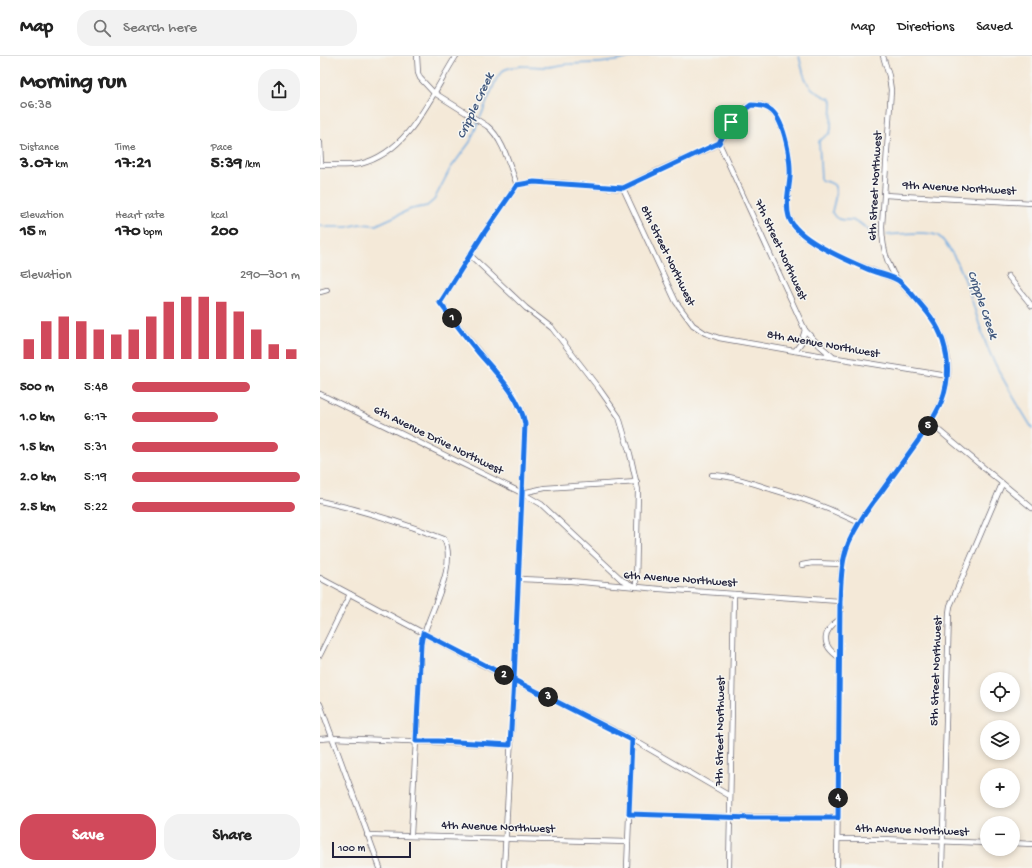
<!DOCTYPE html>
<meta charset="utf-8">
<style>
body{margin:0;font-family:"Gochi Hand",sans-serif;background:#f2f2f2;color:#222;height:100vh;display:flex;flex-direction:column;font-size:15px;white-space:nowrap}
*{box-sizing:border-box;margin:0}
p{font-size:13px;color:#767676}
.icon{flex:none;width:22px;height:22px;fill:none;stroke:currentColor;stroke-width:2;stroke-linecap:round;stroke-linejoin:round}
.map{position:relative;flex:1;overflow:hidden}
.panel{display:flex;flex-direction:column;background:#fff;width:320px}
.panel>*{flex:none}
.fabs{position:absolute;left:660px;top:616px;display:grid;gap:8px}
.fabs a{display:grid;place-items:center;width:40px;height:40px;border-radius:50%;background:#fff;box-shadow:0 2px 6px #0003;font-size:20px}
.scale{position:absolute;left:12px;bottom:10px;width:79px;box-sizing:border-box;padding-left:4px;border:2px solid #22223b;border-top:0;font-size:11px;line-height:14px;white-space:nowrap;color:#22223b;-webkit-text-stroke:3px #f6f6f2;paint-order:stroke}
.pin{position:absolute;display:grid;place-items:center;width:34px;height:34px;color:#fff;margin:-17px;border-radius:8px;box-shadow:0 2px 6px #0006}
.km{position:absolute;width:20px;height:20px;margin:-10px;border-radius:50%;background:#222;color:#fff;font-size:11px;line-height:20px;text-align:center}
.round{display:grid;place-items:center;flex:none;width:42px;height:42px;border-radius:16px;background:#f2f2f2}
.headline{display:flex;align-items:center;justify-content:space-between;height:68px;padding:0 20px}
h1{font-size:22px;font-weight:800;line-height:30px}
.metrics{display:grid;grid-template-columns:repeat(3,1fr);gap:6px;height:68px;padding:4px 20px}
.metrics div{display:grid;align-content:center}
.metrics b{font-size:17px;font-weight:800}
.metrics small{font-size:11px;font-weight:400}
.metrics p{font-size:11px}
.chart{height:112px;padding:8px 20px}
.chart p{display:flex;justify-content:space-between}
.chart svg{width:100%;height:72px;margin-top:4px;stroke:#d1495b;stroke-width:6}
.action{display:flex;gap:8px;margin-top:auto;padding:8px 20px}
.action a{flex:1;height:46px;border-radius:16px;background:#d1495b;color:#fff;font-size:16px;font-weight:800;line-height:46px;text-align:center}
.action a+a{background:#f2f2f2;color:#222}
ul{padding:0 20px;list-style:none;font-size:13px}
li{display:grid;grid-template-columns:64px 48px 1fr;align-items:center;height:30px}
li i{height:10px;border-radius:5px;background:#d1495b}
header{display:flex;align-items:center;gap:24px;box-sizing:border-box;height:56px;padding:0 20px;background:#fff;border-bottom:1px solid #e0e0e0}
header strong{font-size:19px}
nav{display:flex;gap:22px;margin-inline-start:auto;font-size:14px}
.search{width:280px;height:36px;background:#f2f2f2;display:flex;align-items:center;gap:10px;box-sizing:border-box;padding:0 14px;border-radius:16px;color:#767676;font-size:15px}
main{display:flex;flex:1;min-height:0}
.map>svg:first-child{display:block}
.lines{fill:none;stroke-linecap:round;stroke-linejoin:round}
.stream{stroke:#6faae0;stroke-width:1.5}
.minor-casing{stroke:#6c6872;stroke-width:6}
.minor{stroke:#fff;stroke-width:4.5}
.route-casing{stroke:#fff;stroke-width:8}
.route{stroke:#1a73e8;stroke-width:5}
.labels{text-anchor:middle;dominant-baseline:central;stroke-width:3;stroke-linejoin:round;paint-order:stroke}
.street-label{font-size:12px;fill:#22223b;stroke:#f6f6f2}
.water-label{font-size:13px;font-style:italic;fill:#41587d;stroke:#f6f6f2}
</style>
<header>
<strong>Map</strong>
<div class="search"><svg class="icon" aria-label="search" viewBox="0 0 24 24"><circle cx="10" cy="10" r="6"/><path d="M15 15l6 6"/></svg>Search here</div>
<nav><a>Map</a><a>Directions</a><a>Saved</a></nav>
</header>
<main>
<section class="panel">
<div class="headline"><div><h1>Morning run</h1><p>06:38</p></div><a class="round"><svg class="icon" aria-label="share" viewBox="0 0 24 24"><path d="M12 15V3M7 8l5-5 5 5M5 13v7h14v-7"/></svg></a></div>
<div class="metrics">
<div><p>Distance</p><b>3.07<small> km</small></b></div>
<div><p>Time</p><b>17:21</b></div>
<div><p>Pace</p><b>5:39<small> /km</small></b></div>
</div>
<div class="metrics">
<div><p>Elevation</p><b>15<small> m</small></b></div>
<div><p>Heart rate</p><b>170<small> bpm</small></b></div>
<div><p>kcal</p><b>200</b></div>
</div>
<div class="chart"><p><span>Elevation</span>290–301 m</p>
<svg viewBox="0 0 160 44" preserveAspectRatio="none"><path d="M5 44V32M15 44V21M25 44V18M35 44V21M45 44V26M55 44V29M65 44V26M75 44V18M85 44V9M95 44V6M105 44V6M115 44V9M125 44V15M135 44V26M145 44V35M155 44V38"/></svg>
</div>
<ul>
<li><b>500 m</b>5:48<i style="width:70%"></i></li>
<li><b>1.0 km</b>6:17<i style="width:51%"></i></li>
<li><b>1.5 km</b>5:31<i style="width:87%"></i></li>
<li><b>2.0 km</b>5:19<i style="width:100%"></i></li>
<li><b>2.5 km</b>5:22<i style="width:97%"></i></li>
</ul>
<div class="action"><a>Save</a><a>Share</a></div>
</section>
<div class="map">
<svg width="712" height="812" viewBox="0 0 712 812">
<rect width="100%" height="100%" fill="#f6f6f2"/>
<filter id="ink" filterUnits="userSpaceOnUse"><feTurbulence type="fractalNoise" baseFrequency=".025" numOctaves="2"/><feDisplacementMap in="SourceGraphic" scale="8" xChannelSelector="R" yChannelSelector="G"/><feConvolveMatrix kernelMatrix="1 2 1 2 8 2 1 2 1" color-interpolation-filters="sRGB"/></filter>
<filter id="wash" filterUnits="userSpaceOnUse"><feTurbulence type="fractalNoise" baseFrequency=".012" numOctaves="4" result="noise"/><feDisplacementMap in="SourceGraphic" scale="16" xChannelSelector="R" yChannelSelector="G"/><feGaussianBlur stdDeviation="0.9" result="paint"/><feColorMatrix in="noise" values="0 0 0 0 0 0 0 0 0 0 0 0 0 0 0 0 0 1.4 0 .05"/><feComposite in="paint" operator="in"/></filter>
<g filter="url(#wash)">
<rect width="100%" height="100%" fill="#f4e9d8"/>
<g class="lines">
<g class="stream">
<path d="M479 0C482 11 484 27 494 34 499 38 505 41 511 43L512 46 511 73 510 77 499 85 501 124C505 125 511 126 514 129 519 135 513 149 512 156 518 169 528 161 538 166 543 169 548 174 553 178"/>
<path d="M0 169 6 171H27L40 168 56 169 91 153 107 150 114 144 130 113 150 86 176 24C178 20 181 15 186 13 198 8 212 11 225 11 234 11 241 8 250 8 272 7 293 8 314 0"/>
<path d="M567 179C578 178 609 174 618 180 622 182 625 187 628 191 650 222 654 261 669 295 681 322 697 347 712 372"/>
</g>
</g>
</g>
<g filter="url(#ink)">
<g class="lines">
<g class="minor-casing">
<g id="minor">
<path d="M97 0 98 17 100 22 113 36 167 70C183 82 190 111 197 129"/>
<path d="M0 87 1 109"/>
<path d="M399 87 485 274 498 288 512 300"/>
<path d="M0 109C13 109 27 110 40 108 90 96 111 39 136 0"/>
<path d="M303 132 356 246 373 269 385 277 399 282 486 297 628 320"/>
<path d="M564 139 712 147"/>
<path d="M688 220 712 250"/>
<path d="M0 236 7 234"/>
<path d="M475 295 481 287 485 274"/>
<path d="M0 338 202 437 221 448 302 524 316 531 318 434 310 398 299 361 280 334 232 272 206 252 150 199"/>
<path d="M610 367 712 452"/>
<path d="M392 419C413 420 432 427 451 433 482 442 511 453 540 467"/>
<path d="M202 437 225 432 317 426"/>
<path d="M0 445C42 454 84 467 124 483 139 510 107 559 101 589L91 779"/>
<path d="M482 509 493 507 522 508"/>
<path d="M0 522 167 611 312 683 410 740"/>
<path d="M199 523 251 525 340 533 520 545"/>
<path d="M0 599 30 538"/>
<path d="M520 602C500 589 502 575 520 563"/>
<path d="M0 648 60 812"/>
<path d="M0 683 12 682 191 689"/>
<path d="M309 758 410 761 518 762"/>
<path d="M47 779 308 786"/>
<path d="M517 783H562L667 787"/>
<path d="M693 787 712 788"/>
<path d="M184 812 194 624 205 368 201 353 188 332 120 247 162 180 197 129C221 122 258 130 284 131 290 132 299 134 305 131 311 129 317 125 323 122 342 112 362 104 381 96 387 93 396 91 400 86 409 76 416 51 433 49 463 44 470 98 470 118 470 136 462 154 474 170 491 193 551 214 578 224"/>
<path d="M307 812 312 683"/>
<path d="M409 812 414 538"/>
<path d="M517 812 520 545C521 528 520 510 526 494 533 473 547 454 560 437 573 419 586 401 599 383 613 363 625 344 628 320 630 296 621 271 605 253 595 240 581 231 573 217 565 202 562 186 562 170L571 34 569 20 563 0"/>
<path d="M622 812 629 557 630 550 682 428"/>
</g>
</g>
<use href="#minor" class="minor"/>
</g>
</g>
<g class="lines" filter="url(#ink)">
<g class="route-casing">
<path id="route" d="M411 66 399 87 324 122 303 132 214 126 197 129 162 180 120 247C132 263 145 280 158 296 176 317 200 340 205 368L194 624 103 577 101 588 96 685H119L190 689 194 624 312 684 309 758 432 762H518L520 545C521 525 521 505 529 486 537 468 549 451 561 436 574 418 587 400 600 382 608 370 617 358 622 344 629 325 629 304 623 285 617 265 603 251 590 236 586 233 583 228 579 225 572 220 560 218 552 215 531 206 476 184 469 161 465 148 469 134 470 121 471 104 465 67 452 55 446 50 439 49 431 49L419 58 411 66"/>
</g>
<use href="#route" class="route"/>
</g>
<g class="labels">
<g class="street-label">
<text transform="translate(556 130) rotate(-87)">6th Street Northwest</text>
<text transform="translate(639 133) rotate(3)">9th Avenue Northwest</text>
<text transform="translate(460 194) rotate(65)">7th Street Northwest</text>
<text transform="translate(347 200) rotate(64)">8th Street Northwest</text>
<text transform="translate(503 289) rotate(10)">8th Avenue Northwest</text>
<text transform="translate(118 385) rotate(26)">6th Avenue Drive Northwest</text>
<text transform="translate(360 524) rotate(4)">6th Avenue Northwest</text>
<text transform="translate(617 615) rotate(-88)">5th Street Northwest</text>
<text transform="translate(401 675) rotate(-89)">7th Street Northwest</text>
<text transform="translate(178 772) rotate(2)">4th Avenue Northwest</text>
<text transform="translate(592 775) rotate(2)">4th Avenue Northwest</text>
</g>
<g class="water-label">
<text transform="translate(156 50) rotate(-65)">Cripple Creek</text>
<text transform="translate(662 249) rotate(71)">Cripple Creek</text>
</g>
</g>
</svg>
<div class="fabs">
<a><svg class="icon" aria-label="locate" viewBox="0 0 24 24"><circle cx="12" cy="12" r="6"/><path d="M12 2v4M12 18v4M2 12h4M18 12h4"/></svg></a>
<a><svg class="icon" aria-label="layers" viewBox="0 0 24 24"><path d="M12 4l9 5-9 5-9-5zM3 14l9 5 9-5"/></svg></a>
<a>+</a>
<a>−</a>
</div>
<div class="scale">100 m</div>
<div class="pin" style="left:411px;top:66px;background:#1e9e55"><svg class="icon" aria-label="arrive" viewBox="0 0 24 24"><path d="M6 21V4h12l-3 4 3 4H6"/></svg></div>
<b class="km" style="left:132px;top:262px">1</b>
<b class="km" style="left:184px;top:619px">2</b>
<b class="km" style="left:228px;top:641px">3</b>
<b class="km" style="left:518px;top:742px">4</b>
<b class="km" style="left:608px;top:370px">5</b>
</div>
</main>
